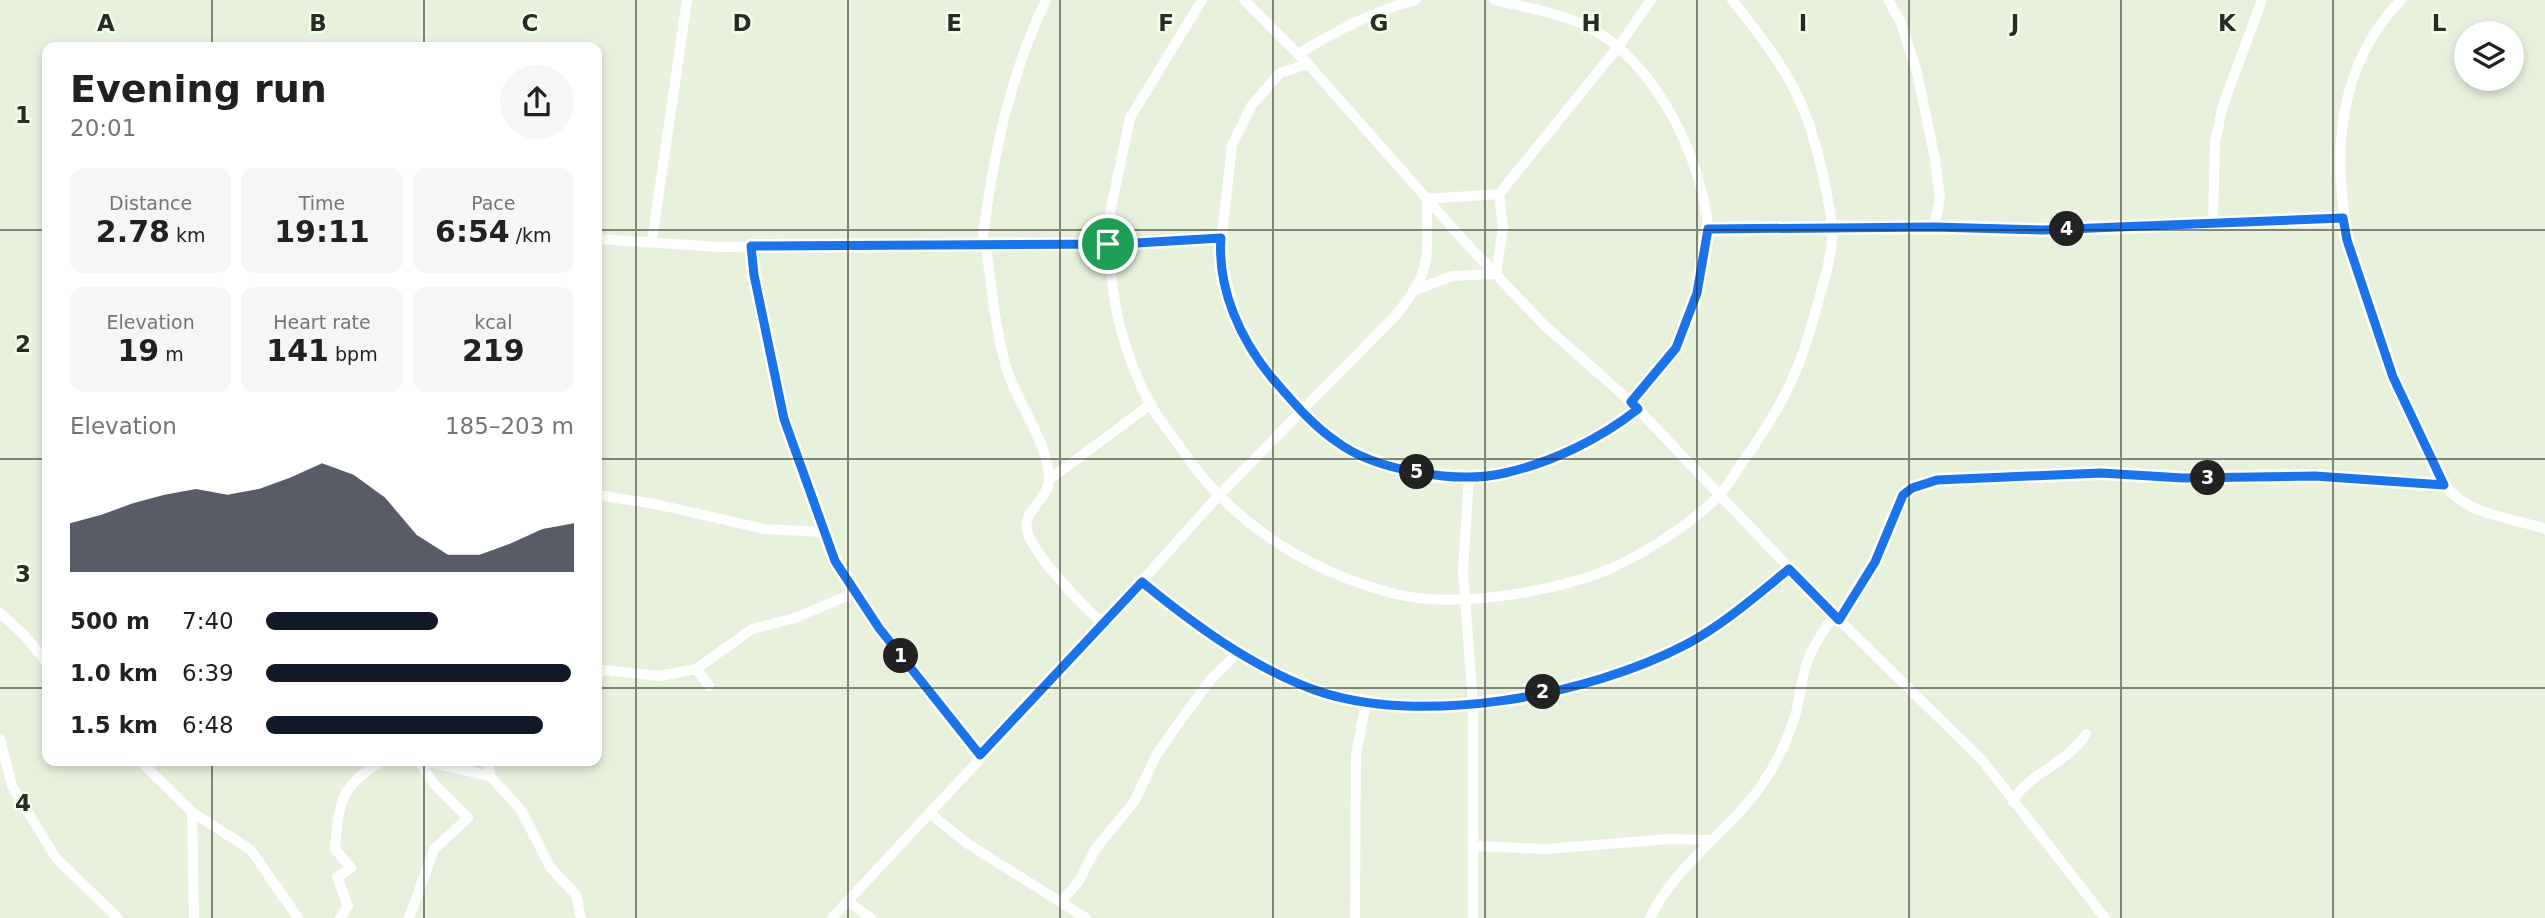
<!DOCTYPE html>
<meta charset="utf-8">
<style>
body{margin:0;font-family:"DejaVu Sans",sans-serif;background:#f6f6f6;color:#202124;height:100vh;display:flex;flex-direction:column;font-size:26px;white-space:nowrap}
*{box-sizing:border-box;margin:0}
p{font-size:23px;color:#757577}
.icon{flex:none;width:38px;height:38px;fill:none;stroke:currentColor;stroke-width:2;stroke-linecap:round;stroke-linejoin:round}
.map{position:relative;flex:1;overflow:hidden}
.drawer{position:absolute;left:42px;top:42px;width:560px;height:724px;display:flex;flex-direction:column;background:#fff;border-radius:14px;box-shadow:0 4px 10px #0003}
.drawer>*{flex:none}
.fabs{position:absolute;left:2454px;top:21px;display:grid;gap:14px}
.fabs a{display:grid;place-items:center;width:70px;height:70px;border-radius:50%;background:#fff;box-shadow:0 4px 10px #0003;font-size:35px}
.pin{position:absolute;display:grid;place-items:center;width:60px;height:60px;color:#fff;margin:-30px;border:4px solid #fff;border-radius:50%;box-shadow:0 2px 7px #0007}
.km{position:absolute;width:35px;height:35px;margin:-18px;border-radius:50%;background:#222;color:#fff;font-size:19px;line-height:35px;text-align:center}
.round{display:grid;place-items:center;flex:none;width:74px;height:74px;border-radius:37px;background:#f6f6f6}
.headline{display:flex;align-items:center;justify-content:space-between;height:119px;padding:0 28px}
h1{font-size:38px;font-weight:700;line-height:52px}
.metrics{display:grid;grid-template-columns:repeat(3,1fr);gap:10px;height:119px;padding:7px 28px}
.metrics div{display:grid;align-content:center;border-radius:14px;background:#f6f6f6;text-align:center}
.metrics b{font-size:30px;font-weight:700}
.metrics small{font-size:19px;font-weight:400}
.metrics p{font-size:19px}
.chart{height:196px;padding:14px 28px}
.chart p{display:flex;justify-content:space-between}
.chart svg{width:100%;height:126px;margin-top:7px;fill:#111827;opacity:.7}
ul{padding:0 28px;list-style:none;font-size:23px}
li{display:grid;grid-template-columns:112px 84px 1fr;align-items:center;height:52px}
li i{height:18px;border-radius:9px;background:#111827}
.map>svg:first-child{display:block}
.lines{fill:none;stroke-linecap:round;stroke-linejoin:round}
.minor{stroke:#fff;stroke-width:10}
.route-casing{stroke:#fff;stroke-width:14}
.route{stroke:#1a73e8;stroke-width:9}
.grid{fill:none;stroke:#282c24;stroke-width:2;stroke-opacity:0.55}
.grid-label{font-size:23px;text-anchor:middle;font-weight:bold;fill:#282c24;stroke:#f4ffe9;stroke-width:5;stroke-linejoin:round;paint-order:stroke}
</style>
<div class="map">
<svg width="2545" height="918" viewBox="0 0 2545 918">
<rect width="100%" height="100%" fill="#e7f1db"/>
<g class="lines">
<g class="minor">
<path d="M1244 0 1308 64 1465 242 1544 325 1631 402 1834 615 1982 760 2105 918"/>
<path d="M1494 0C1527 8 1559 12 1590 28 1655 63 1701 155 1708 227 1710 253 1690 328 1676 349 1663 368 1645 385 1631 402"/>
<path d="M1888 0 1901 23 1917 72 1935 159 1940 198 1934 227"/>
<path d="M2401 0C2290 115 2354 300 2416 423 2426 442 2432 468 2445 485 2467 516 2512 517 2545 529"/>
<path d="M1298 54C1336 31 1373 11 1416 0"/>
<path d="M1308 64 1280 73 1251 106 1232 145 1220 253 1238 327 1266 370 1300 410 1338 443 1373 462 1413 471 1469 477 1504 474 1541 462 1610 431 1638 409"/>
<path d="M2213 223 2215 142 2223 105 2262 0"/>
<path d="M1708 229 1934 227 2043 230 2343 218"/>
<path d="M597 239 721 247 1111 244 1221 238"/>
<path d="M652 241 687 0"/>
<path d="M1108 244 1110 213 1130 118 1202 0"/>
<path d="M1111 244C1108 295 1125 358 1150 404 1158 418 1169 431 1178 444 1228 521 1307 572 1396 594 1450 608 1535 594 1588 577 1630 564 1687 527 1718 497 1727 487 1734 474 1742 463 1772 421 1798 378 1811 327 1818 300 1835 253 1832 225 1826 182 1813 123 1792 85 1776 55 1754 27 1732 0"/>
<path d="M982 245C992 160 1009 77 1046 0"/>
<path d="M986 245C991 285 995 327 1006 367 1017 403 1046 438 1049 477 1051 499 1019 511 1028 534 1040 563 1080 602 1103 624"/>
<path d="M751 246 754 275 784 419 835 561 879 628 980 755"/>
<path d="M1418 289 1452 276 1496 274 1503 227 1499 194"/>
<path d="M1469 477 1463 571 1473 704V918"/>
<path d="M1050 479 1151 404"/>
<path d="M597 495 655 504 764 529 824 532"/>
<path d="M1142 581C1192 623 1250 666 1312 689 1418 728 1589 696 1687 644 1724 624 1757 595 1789 569"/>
<path d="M0 613 25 636 47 663"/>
<path d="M1839 620 1875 562 1903 495 1912 488 1937 480 2101 473 2183 478 2315 476 2417 485H2444"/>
<path d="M696 669 752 629 795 618 854 593"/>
<path d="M597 673 605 670 659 676 696 669 709 686"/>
<path d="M0 739 12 786 56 858 118 918"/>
<path d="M140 761 192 812 194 918"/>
<path d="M424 761 490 776"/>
<path d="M488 761 490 776 521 810 550 867 576 895 581 918"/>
<path d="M2013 802C2026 774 2066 765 2086 734"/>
<path d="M192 812 251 850 298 918"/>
<path d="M929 813 968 844 1086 918"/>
<path d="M1475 846 1546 849 1671 839 1710 840"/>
<path d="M847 901 871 918"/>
<path d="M1061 902 1079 881 1096 848 1134 802 1157 754 1185 714 1212 678 1240 651"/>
<path d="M340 918 348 906 337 877 351 868 335 849C339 803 340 784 383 761"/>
<path d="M409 918 434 849 468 818 434 784 419 761"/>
<path d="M832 918 1047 687 1218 496 1395 316C1435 268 1426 257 1427 199L1499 194 1618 47 1651 0"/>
<path d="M1355 918 1356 755 1366 702"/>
<path d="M1650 918C1677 861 1734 830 1766 778 1779 759 1791 731 1797 709 1800 693 1802 677 1807 662 1814 644 1824 630 1834 615"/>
</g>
</g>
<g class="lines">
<g class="route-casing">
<path id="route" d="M2343 218 2347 240 2393 377 2444 485 2315 476 2183 478 2101 473 1937 480 1912 488 1903 495 1875 562 1839 620 1789 569C1757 595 1724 624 1687 644 1589 696 1417 728 1312 689 1250 666 1192 623 1142 582L980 755 879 628 835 561 784 419 754 275 751 246 1119 244 1221 238C1217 289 1241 341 1273 379 1293 402 1312 425 1337 442 1376 471 1458 484 1505 473 1553 462 1600 439 1638 409L1631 402 1676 348 1697 293 1708 229 1934 227 2043 230Z"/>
</g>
<use href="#route" class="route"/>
</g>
<path class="grid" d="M212 0V47M424 0V47M636 0V918M848 0V918M1060 0V918M1273 0V918M1485 0V918M1697 0V918M1909 0V918M2121 0V918M2333 0V918M0 230H47M597 230H2545M0 459H47M597 459H2545M0 688H47M597 688H2545M212 761V918M424 761V918"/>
<g class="grid-label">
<text x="106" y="31">A</text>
<text x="318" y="31">B</text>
<text x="530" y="31">C</text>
<text x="742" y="31">D</text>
<text x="954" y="31">E</text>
<text x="1166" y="31">F</text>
<text x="1379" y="31">G</text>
<text x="1591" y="31">H</text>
<text x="1803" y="31">I</text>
<text x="2015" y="31">J</text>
<text x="2227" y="31">K</text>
<text x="2439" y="31">L</text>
<text x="23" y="123">1</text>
<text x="23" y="352">2</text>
<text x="23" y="582">3</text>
<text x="23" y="811">4</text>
</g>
</svg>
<div class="fabs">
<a><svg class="icon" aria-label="layers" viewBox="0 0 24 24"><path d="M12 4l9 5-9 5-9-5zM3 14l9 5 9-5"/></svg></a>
</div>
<div class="pin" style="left:1108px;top:244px;background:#1e9e55"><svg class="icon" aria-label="arrive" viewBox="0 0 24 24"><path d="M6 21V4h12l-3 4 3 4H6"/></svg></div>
<b class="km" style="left:901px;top:656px">1</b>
<b class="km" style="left:1543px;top:692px">2</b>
<b class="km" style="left:2208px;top:478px">3</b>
<b class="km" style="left:2067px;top:229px">4</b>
<b class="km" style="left:1417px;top:472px">5</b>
<section class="drawer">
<div class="headline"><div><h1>Evening run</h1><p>20:01</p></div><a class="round"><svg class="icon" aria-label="share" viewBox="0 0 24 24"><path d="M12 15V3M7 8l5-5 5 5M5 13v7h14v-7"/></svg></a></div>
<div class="metrics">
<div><p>Distance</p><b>2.78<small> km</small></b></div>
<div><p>Time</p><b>19:11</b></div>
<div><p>Pace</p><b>6:54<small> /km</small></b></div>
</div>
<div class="metrics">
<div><p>Elevation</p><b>19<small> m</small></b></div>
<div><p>Heart rate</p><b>141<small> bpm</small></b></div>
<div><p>kcal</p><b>219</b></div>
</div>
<div class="chart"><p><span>Elevation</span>185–203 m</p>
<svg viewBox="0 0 160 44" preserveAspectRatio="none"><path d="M0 44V27L10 24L20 20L30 17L40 15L50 17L60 15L70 11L80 6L90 10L100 18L110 31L120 38L130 38L140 34L150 29L160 27V44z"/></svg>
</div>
<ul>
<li><b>500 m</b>7:40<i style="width:56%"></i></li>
<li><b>1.0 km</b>6:39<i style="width:99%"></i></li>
<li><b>1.5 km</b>6:48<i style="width:90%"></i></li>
</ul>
</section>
</div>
